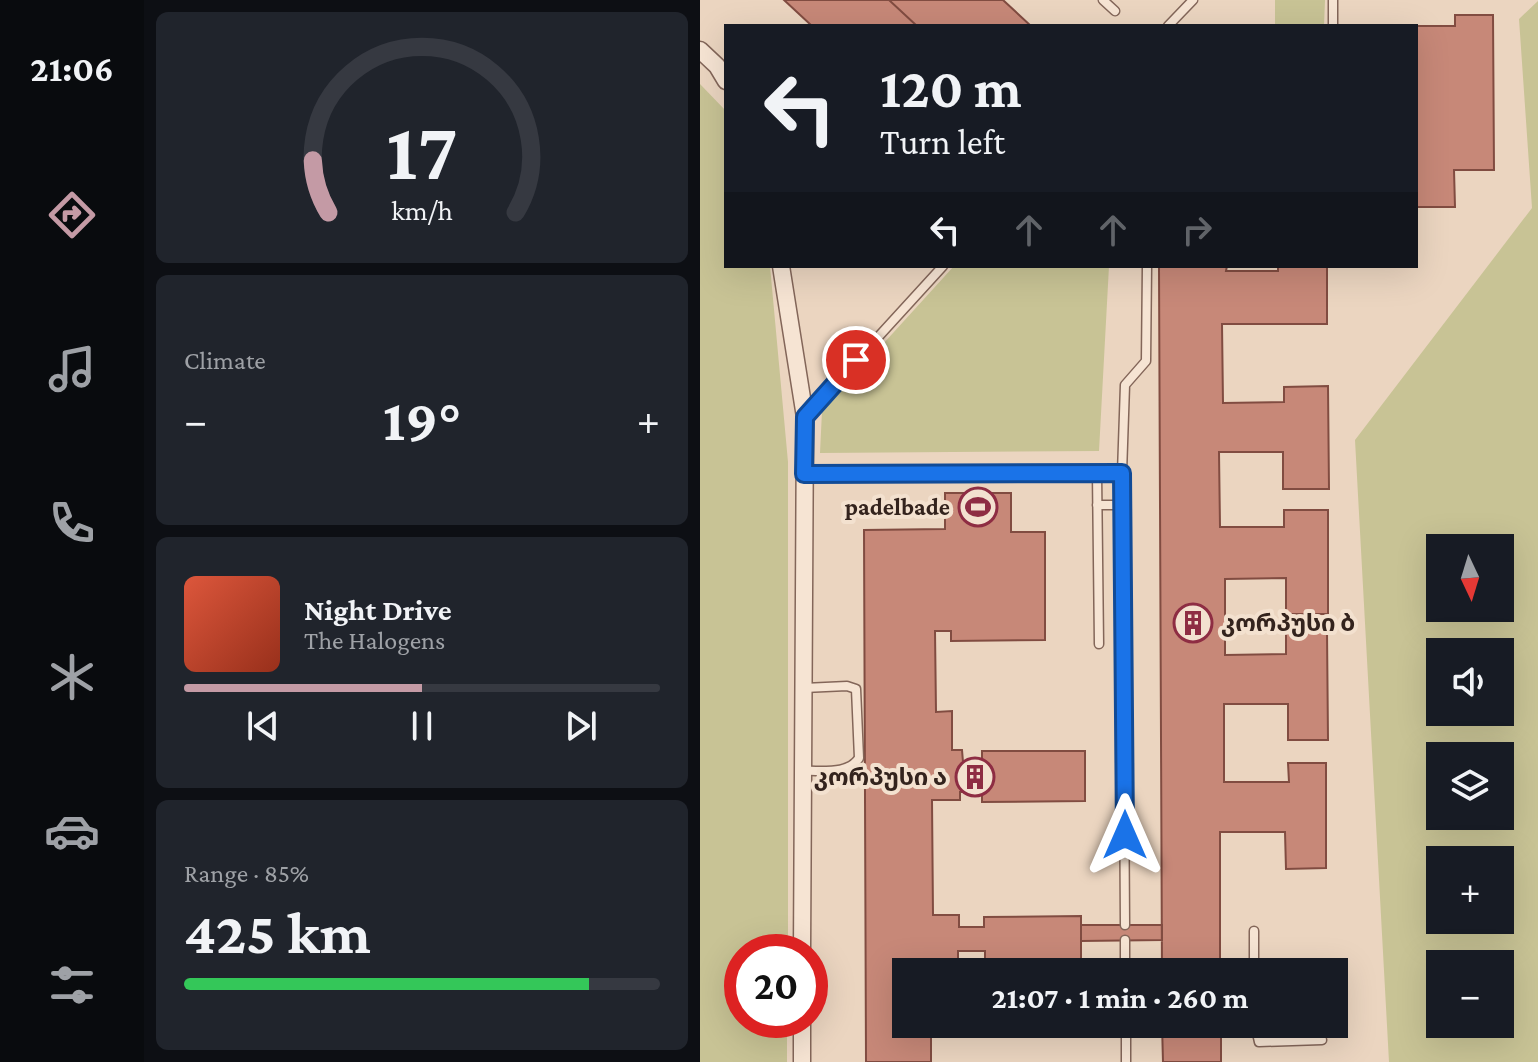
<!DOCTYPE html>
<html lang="en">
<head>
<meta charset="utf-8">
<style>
	body { margin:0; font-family:"Crimson Pro","Noto Sans Georgian",serif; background:#20242c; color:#f1f3f6; height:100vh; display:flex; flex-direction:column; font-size:30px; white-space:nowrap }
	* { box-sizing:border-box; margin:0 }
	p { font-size:26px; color:#9ea1a6 }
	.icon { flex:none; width:44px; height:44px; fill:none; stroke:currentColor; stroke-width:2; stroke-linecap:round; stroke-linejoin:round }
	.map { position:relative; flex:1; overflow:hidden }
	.sheet { display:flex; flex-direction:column; gap:12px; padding:12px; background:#0d0f14; width:556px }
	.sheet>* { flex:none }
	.banner { position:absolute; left:24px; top:24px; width:694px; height:244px; border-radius:0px; box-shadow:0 8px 32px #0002; background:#171b24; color:#f1f3f6; overflow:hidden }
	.needle { width:52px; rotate:176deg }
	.fabs { position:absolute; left:726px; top:534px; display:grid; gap:16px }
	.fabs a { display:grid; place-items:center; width:88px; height:88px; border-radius:0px; background:#171b24; box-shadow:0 8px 32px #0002; font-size:40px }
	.speed { position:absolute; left:24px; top:934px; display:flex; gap:16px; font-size:40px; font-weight:700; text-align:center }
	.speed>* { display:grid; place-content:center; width:104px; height:104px; border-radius:50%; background:#171b24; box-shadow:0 8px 32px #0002; line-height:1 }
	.speed .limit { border:12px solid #d22; background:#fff; color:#111 }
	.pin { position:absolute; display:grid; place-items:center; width:68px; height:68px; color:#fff; margin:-34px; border:4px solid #fff; border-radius:50%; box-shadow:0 2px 8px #0007 }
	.me { position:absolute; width:88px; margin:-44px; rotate:0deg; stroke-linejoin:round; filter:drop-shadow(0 0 6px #0008) }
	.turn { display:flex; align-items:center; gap:28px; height:168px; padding:0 24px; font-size:36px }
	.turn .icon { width:104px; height:104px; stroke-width:2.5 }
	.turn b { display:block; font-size:56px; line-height:68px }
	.lanes { display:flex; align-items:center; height:76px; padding:0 24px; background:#0003; justify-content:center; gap:40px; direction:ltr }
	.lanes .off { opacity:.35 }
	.big { font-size:60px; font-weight:700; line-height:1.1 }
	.sheet .card { flex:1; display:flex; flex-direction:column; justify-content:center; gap:12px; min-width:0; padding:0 28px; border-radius:12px; background:#20242c }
	.sheet .dial { align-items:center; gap:0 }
	.dial svg { height:208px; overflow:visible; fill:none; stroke:#363941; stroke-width:7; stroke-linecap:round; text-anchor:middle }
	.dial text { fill:#f1f3f6; stroke:none }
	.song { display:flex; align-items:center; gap:24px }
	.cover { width:96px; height:96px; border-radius:12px; background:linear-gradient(135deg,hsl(10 70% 55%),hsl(10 70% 35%)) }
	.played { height:8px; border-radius:4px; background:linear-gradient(90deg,#c49aa5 50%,#363941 50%) }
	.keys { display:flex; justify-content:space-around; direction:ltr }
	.heat { display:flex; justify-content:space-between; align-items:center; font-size:44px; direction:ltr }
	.charge { height:12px; border-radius:6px; background:linear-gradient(90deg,#34c759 85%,#363941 0) }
	.trip { position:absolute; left:192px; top:958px; width:456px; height:80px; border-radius:0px; background:#171b24; box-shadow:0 8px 32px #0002; font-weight:700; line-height:80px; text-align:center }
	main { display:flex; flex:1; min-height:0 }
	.dock { display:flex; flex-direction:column; width:144px; justify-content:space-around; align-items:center; background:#090b0e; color:#9ea1a6 }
	.dock .icon { width:56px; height:56px }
	.dock .active { color:#c49aa5 }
	.dock b { font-size:36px; color:#f1f3f6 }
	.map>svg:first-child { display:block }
	.green { fill:#c8c395; fill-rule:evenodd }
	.building { fill:#c78878; stroke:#814c41; stroke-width:2 }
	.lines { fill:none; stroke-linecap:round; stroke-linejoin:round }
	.lane-casing { stroke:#836659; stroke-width:11 }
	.street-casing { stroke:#836659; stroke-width:19 }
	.lane { stroke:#f6e4d3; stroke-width:8 }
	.street { stroke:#f6e4d3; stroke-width:16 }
	.route-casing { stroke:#114b97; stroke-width:20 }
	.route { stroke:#1a73e8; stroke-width:14 }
	.labels { text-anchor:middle; stroke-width:8; stroke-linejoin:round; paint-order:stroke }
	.poi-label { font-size:24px; font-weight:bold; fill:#33231d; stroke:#f3e1cf; text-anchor:end }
</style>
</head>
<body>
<main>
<nav class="dock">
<b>21:06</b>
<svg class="icon active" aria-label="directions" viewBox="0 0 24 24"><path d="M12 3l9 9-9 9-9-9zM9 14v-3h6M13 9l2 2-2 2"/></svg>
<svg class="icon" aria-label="music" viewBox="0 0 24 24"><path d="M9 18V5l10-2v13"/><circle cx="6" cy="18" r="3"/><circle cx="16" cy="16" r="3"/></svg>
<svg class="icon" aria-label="phone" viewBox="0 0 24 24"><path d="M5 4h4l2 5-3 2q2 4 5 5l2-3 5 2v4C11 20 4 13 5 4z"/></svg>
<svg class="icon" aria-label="climate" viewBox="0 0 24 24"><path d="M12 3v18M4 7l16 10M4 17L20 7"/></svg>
<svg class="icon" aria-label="car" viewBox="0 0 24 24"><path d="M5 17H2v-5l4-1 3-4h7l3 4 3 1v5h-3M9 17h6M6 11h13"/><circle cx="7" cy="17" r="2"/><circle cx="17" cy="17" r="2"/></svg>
<svg class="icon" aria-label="filters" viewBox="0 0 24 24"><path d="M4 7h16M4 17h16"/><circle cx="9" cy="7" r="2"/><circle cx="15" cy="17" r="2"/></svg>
</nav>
<section class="sheet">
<div class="card dial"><svg viewBox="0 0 100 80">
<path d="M14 69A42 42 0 1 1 86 69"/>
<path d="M14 69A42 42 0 0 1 8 49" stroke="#c49aa5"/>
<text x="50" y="56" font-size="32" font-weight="700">17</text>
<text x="50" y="72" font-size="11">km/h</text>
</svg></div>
<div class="card"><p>Climate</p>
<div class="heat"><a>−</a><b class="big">19°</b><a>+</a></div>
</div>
<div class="card">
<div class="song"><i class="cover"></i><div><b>Night Drive</b><p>The Halogens</p></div></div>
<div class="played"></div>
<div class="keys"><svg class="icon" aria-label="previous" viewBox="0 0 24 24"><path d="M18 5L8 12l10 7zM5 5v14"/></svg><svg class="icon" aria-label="pause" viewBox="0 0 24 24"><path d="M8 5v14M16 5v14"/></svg><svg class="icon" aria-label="next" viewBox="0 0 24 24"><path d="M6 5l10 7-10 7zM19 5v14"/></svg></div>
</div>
<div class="card"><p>Range · 85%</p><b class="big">425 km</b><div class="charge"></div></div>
</section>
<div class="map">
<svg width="838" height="1062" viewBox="0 0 838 1062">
	<rect width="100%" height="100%" fill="#ebd5c0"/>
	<path class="green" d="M575,0h50l-1,26h-49z
		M838,1v1061h-149l-34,-622 177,-232 -13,-189zM740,548h60v60h-60zM740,652h60v60h-60zM740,756h60v60h-60zM740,860h60v60h-60zM740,964h60v60h-60z
		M0,84l26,27v155h44l18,196v490h-46v68h45v42h-87z
		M254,266h155l-10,185 -279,2 2,-42z"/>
	<path class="building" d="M84,0h105l28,26h-105z
		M189,0h114l28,26h-114z
		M755,15h38l1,155h-40l1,37h-39v-181h-13h52z
		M459,266h68l-1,5h52v-5h49v58h-105l1,79 61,-1v-15l44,-1 1,103h-46v-37h-64l1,75h64v-17h44v104h-42v-36l-61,1v76l61,-1v-23h41l1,109h-40v-36h-64v78h65l-1,-19h38v105l-40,1 -1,-37h-65v140h-58z
		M245,493h66v39h34v108l-94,1v-10h-16l1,81 16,-1v39h10l1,12h19v-11h103v50l-103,1v-10h-22v8h-28l1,115h26v12h25v-10l97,-1v47h-96v-12h-27v11h-27v10h-25v52h25v38h-65l-2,-532 81,-1z
		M381,925h81v15l-81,1z
		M462,1024h59v38h-58z"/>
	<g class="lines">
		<g class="lane-casing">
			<path id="lane" d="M403,0l12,11
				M633,0v26
				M468,26l25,-26
				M105,417l138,-151
				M397,473l2,171
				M422,473l3,-88 21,-24 1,-95
				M105,474l317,-1 3,452
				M397,505h26
				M103,771c19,-1 45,4 56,-13l-3,-69 -9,-3 -43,2
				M554,931v41
				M425,940v32
				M426,1024v38
				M555,1024l4,18 63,-2"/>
		</g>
		<g class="street-casing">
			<path id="street" d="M0,50l17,16 9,15
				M81,266l24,151 -3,535
				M102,1062v-42"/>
		</g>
		<use href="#lane" class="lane"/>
		<use href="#street" class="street"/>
	</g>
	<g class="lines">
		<g class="route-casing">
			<path id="route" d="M156,360l-51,57 -1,57 318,-1 3,362"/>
		</g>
		<use href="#route" class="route"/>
	</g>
	<defs>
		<g id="stadium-ring" transform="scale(2)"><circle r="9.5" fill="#f3e1cf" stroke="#8e2d43" stroke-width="1.5"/><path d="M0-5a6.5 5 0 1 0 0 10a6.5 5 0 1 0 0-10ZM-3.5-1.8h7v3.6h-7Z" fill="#8e2d43"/></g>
		<g id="building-ring" transform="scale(2)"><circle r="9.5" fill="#f3e1cf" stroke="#8e2d43" stroke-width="1.5"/><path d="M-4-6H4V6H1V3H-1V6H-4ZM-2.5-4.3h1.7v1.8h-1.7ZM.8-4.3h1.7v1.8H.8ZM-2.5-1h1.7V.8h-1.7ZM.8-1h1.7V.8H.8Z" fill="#8e2d43"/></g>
	</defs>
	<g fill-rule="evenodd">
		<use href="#stadium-ring" x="278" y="507"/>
		<use href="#building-ring" x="493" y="623"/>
		<use href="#building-ring" x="275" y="777"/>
	</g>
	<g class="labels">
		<g class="poi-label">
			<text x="250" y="515">padelbade</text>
			<text x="521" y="631" text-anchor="start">კორპუსი ბ</text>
			<text x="247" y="785">კორპუსი ა</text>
		</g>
	</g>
</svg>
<div class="fabs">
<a><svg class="needle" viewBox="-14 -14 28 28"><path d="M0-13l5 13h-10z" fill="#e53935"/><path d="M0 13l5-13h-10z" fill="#9ea1a6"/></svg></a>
<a><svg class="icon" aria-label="sound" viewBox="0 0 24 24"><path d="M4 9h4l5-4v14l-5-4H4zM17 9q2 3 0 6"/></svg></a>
<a><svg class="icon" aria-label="layers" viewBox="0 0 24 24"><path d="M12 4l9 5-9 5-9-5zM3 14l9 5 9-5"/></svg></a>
<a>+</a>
<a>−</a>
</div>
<div class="speed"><div class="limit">20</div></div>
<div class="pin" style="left:156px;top:360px;background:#d93025"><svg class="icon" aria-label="arrive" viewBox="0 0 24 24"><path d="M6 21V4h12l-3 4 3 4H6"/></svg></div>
<svg class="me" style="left:425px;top:835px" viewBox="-20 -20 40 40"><path d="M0-17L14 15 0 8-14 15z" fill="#1a73e8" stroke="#fff" stroke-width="4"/></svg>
<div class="trip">21:07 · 1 min · 260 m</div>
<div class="banner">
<div class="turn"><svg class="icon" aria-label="left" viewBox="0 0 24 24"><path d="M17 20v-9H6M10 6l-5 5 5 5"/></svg><div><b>120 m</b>Turn left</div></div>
<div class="lanes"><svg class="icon" aria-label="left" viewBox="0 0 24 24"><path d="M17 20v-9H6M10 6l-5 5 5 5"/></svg><svg class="icon off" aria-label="ahead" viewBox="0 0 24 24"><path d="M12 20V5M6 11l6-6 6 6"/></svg><svg class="icon off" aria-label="ahead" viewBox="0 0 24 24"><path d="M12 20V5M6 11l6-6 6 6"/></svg><svg class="icon off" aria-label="right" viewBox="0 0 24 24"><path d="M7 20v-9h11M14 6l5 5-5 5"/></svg></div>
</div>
</div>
</main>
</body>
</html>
